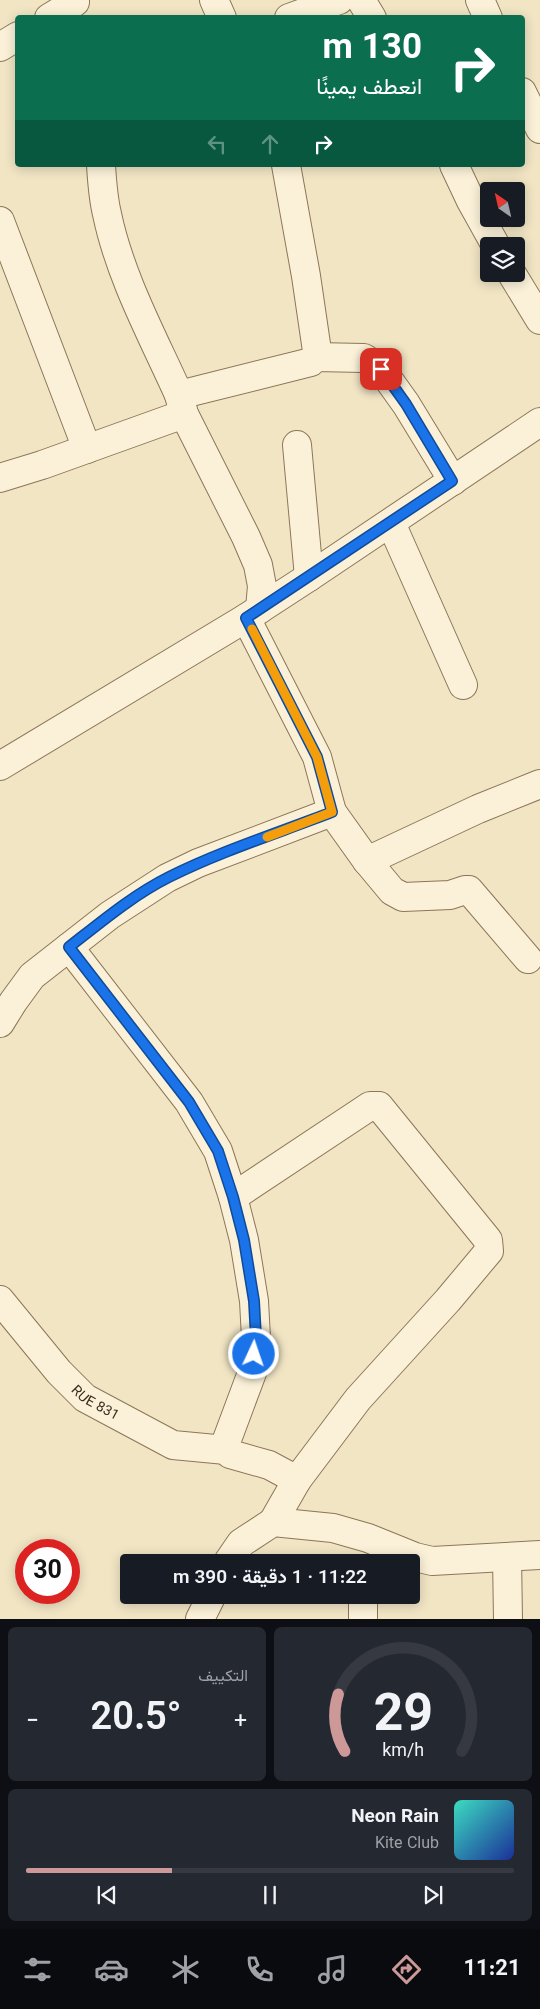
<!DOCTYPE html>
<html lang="ar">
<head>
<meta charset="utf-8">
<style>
	body { margin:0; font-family:Georgia,Vazirmatn,serif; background:#242831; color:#f1f3f6; direction:rtl; height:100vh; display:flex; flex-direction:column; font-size:19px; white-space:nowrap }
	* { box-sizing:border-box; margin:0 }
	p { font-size:16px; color:#9ea1a6 }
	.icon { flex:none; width:28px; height:28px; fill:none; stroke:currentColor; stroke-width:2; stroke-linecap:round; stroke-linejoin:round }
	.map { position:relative; height:1619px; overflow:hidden; direction:ltr }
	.side { display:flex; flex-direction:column; gap:8px; padding:8px; background:#0d0f14; flex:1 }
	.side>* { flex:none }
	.hud { position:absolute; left:15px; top:15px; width:510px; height:152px; border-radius:5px; box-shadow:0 2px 12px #0003; direction:rtl; background:#0b6e4f; color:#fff; overflow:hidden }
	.needle { width:32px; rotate:326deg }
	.controls { position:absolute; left:480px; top:182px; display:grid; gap:10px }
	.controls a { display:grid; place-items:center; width:45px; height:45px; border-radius:5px; background:#171b24; box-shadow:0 2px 12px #0003; font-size:25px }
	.speed { position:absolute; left:15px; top:1539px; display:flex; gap:10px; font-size:25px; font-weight:700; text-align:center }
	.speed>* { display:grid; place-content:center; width:65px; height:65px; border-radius:50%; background:#171b24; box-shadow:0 2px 12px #0003; line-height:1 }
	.speed .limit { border:8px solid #d22; background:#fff; color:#111 }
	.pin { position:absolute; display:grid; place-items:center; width:42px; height:42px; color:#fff; margin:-21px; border-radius:10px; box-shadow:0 2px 8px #0006 }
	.me { position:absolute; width:55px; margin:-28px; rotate:3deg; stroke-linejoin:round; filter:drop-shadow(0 0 4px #0008) }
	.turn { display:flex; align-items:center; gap:18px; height:105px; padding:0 20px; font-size:22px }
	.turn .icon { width:65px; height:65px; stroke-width:2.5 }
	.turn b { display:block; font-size:35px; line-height:42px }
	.lanes { display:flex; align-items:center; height:48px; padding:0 20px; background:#0003; justify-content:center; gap:25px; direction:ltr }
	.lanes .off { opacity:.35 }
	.big { font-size:38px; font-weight:600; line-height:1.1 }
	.side .widget { flex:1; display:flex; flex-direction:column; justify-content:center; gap:8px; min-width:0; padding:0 18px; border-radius:8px; background:#242831 }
	.side .dial { align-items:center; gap:0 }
	.dial svg { height:130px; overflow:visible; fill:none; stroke:#363941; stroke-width:7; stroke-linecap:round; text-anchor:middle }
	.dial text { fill:#f1f3f6; stroke:none }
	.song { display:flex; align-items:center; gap:15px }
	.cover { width:60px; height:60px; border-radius:8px; background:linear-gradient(135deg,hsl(170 70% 55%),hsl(230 70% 35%)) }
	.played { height:5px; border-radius:2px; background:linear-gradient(90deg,#cc9898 30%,#363941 30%) }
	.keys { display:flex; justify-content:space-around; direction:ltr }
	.heat { display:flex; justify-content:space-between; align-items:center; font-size:28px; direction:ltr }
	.side .tiles { flex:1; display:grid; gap:8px; grid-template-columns:1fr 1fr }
	.widget:last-child { grid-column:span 2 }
	.trip { position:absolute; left:120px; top:1554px; width:300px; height:50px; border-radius:5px; background:#171b24; box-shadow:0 2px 12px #0003; font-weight:600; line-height:50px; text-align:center; direction:rtl }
	.tab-bar { display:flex; height:80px; justify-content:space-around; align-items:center; background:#090b0e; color:#9ea1a6 }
	.tab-bar .icon { width:35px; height:35px }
	.tab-bar .on { color:#cc9898 }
	.tab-bar b { font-size:22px; color:#f1f3f6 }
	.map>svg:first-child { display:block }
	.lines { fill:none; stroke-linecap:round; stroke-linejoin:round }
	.minor-casing { stroke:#8c7659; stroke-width:30 }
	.minor { stroke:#fbf1d8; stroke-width:28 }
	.route-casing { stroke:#114b97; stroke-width:12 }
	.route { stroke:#1a73e8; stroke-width:9 }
	.slow { stroke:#f59e0b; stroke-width:9 }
	.labels { text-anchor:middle; stroke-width:5; stroke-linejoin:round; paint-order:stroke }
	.street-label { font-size:14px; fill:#3b2d1e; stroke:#f7eed4 }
</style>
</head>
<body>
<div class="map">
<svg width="540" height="1619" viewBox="0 0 540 1619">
	<rect width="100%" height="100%" fill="#f1e5c4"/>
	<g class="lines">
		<g class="minor-casing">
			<g id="minor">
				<path d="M214,0l8,18"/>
				<path d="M361,0l11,18"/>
				<path d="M480,0l8,18"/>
				<path d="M49,18l26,-16"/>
				<path d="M289,18l50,-18"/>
				<path d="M0,47l18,-11"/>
				<path d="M522,92l18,37"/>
				<path d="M101,165c1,16 2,33 6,49 13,63 46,123 72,181l5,19 62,123 12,28 4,21 -2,23"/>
				<path d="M454,165l17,36 25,45"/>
				<path d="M0,221l87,228"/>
				<path d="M512,274l28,46"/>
				<path d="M315,357l49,1 17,11 25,35 47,77"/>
				<path d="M179,395l132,-33 4,-5 2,-6 -11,-75 -20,-111"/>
				<path d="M297,445l12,132"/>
				<path d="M0,478l42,-13 142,-51"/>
				<path d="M391,523l72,162"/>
				<path d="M0,766l246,-148 63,-41 231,-155"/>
				<path d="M332,812l35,49 111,-52 62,-25"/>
				<path d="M367,861l25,30 11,6 47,-2 15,-5h4l59,69"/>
				<path d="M69,947l120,155 29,49 15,46 11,43 10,61 2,37 -3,32 -28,75 5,9 39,11 28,15 -24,42"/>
				<path d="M0,1023l13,-21 19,-26 78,-61 57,-37 31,-15 134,-51 -15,-55 -71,-139"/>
				<path d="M233,1197l137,-91h9l109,134 1,11 -41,49 -90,99 -61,81"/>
				<path id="s1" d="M0,1300l59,72 26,26 88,47 53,5"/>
				<path d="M507,1557l1,62"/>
				<path d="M228,1562l13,-19 32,-21 60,6 35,10 47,19 17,4 108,-6"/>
				<path d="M200,1619l12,-24"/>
				<path d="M363,1619v-24"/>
			</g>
		</g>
		<use href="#minor" class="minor"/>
	</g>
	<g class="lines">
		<g class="route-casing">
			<path id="route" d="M254,1354l2,-16 -2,-37 -10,-61 -11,-43 -15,-46 -29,-49 -120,-155c32,-25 64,-52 100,-70 52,-26 109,-44 163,-65l-15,-55 -71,-139 206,-137 -46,-77 -25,-35"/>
		</g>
		<use href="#route" class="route"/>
		<path class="slow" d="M252,629l65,128 15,55 -65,25"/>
	</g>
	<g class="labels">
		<g class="street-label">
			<text dy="5" stroke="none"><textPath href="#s1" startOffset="141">RUE 831</textPath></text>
		</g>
	</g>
</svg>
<div class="controls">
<a><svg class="needle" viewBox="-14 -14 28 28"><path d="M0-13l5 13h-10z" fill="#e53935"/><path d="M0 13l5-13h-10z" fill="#9ea1a6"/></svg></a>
<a><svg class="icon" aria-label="layers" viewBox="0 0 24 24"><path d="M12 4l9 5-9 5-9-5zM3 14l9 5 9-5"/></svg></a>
</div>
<div class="speed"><div class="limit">30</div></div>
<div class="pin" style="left:381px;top:369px;background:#d93025"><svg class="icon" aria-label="arrive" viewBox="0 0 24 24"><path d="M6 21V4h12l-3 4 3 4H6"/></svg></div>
<svg class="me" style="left:254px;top:1354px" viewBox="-20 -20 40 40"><circle r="17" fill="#1a73e8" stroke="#fff" stroke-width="3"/><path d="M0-11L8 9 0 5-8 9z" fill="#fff"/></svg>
<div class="trip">11:22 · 1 دقيقة · 390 m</div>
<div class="hud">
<div class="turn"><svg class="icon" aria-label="right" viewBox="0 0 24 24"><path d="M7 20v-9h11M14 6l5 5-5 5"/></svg><div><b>130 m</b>انعطف يمينًا</div></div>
<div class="lanes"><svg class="icon off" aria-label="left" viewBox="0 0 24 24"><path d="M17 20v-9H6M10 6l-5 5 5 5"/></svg><svg class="icon off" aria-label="ahead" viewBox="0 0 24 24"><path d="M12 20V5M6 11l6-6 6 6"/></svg><svg class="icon" aria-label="right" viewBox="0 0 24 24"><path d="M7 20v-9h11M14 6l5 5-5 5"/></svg></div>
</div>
</div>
<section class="side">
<div class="tiles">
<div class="widget dial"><svg viewBox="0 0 100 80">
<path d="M14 69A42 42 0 1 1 86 69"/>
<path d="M14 69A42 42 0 0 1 10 34" stroke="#cc9898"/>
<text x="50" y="56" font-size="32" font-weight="700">29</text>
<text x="50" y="72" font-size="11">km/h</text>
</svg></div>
<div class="widget"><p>التكييف</p>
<div class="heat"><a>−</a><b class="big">20.5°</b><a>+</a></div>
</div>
<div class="widget">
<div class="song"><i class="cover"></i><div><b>Neon Rain</b><p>Kite Club</p></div></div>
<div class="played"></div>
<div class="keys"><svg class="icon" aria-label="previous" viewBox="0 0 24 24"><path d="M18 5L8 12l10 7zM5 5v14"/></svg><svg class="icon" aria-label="pause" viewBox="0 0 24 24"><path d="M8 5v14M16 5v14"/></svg><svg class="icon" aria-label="next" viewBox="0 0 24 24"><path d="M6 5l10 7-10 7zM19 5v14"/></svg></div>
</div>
</div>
</section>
<nav class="tab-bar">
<b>11:21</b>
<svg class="icon on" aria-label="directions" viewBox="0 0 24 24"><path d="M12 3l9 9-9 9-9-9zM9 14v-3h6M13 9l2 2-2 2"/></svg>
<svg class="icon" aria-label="music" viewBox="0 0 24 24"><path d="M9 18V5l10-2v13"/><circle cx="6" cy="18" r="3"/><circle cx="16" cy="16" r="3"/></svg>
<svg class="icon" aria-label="phone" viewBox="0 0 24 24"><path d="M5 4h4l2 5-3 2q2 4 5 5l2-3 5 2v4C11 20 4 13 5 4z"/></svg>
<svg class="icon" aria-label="climate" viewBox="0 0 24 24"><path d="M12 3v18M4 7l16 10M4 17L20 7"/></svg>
<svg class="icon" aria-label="car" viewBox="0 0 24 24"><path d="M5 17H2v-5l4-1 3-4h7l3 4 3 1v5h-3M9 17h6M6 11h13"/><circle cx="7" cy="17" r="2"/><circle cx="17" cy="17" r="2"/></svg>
<svg class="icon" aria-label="filters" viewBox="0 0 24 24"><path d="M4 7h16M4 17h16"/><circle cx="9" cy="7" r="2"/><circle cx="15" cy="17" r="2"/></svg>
</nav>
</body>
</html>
